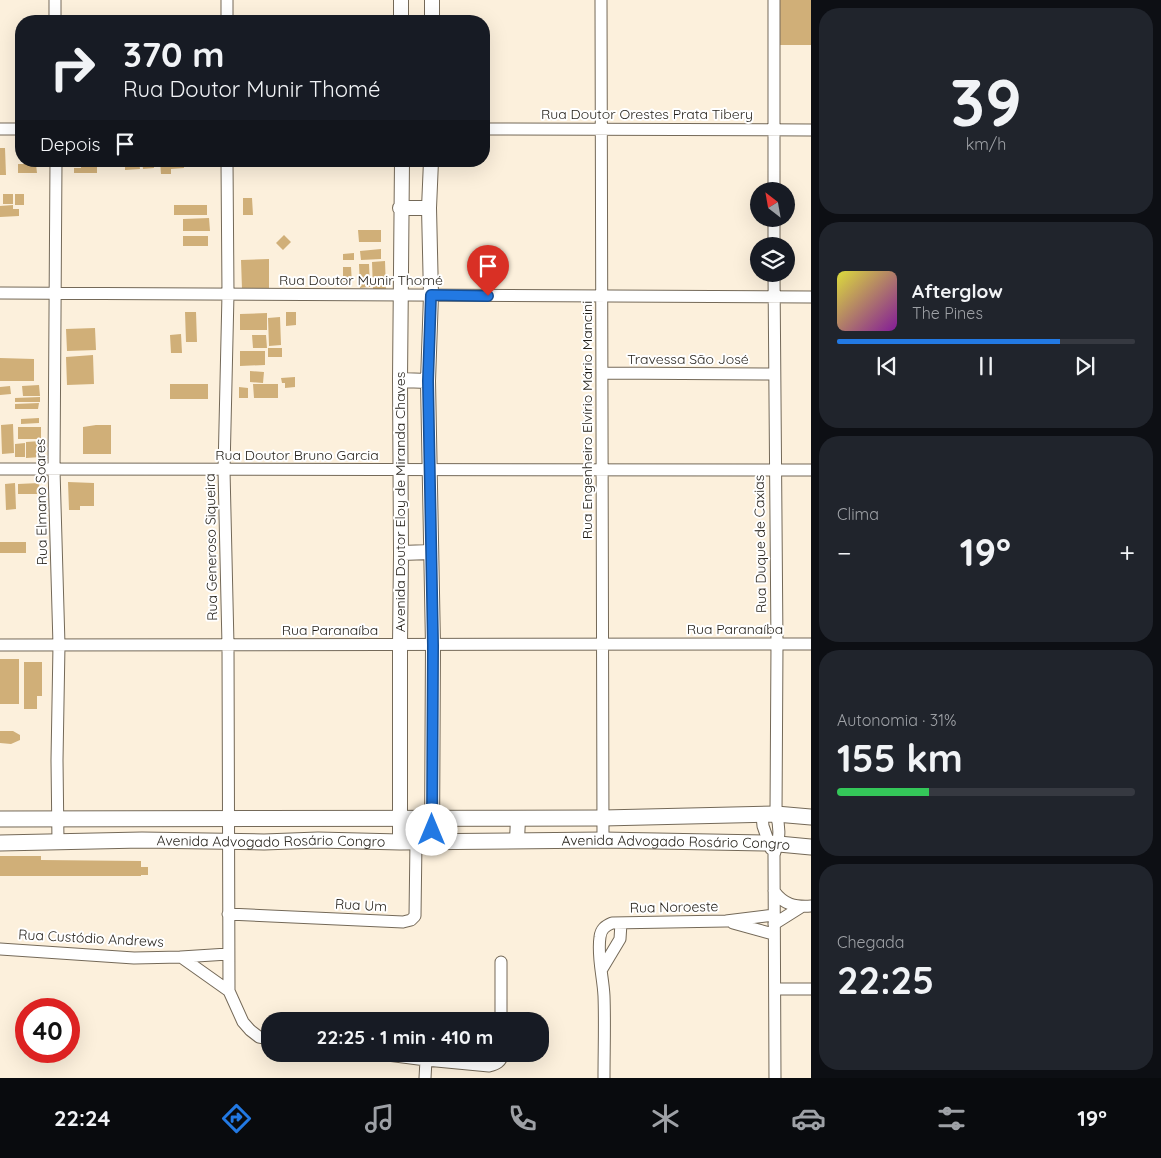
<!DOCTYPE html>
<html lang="pt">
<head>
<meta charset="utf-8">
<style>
	body { margin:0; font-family:Quicksand,sans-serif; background:#20242c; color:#f1f3f6; height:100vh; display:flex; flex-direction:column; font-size:19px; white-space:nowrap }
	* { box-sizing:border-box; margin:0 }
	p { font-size:16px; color:#9ea1a6 }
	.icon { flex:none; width:28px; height:28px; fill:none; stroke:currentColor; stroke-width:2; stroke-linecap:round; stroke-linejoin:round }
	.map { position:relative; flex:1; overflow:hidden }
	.sheet { display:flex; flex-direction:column; gap:8px; padding:8px; background:#0d0f14; width:350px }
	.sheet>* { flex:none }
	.top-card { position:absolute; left:15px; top:15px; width:475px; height:152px; border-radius:20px; box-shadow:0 5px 20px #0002; background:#171b24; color:#f1f3f6; overflow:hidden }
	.needle { width:32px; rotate:329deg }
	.controls { position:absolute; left:750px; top:182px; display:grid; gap:10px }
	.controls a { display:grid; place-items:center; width:45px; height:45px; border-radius:50%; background:#171b24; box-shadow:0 5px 20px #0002; font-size:25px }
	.speed { position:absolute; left:15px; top:998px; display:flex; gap:10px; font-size:25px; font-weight:700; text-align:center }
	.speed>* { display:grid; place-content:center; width:65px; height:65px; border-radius:50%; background:#171b24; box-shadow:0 5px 20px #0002; line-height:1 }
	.speed .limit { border:8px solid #d22; background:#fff; color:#111 }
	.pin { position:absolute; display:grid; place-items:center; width:42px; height:42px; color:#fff; margin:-51px -21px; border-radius:50% 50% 50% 0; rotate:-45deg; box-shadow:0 0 5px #0007 }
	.pin .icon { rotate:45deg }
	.me { position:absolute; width:55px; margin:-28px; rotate:0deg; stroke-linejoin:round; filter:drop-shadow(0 0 4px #0008) }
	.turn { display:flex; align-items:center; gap:18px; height:105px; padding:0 25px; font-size:22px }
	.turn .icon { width:65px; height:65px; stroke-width:2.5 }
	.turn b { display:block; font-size:35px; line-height:42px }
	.then { display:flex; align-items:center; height:48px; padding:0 25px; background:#0003; gap:10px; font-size:19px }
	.big { font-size:38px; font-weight:800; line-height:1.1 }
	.sheet .widget { flex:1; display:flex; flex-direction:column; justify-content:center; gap:8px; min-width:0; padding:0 18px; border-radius:20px; background:#20242c }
	.sheet .dial { align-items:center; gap:0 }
	.dial b { font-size:65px; line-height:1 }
	.song { display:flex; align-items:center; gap:15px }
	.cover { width:60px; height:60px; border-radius:8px; background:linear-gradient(135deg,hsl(60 70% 55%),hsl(290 70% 35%)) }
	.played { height:5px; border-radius:2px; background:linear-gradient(90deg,#2279e3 75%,#363941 75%) }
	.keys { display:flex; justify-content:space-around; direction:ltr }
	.heat { display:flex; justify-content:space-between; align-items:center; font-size:28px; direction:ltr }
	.charge { height:8px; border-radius:4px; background:linear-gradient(90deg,#34c759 31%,#363941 0) }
	.trip { position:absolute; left:261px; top:1012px; width:288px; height:50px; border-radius:20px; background:#171b24; box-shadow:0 5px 20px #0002; font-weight:800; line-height:50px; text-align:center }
	.menu { display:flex; height:80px; justify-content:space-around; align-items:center; background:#090b0e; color:#9ea1a6 }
	.menu .icon { width:35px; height:35px }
	.menu .on { color:#2279e3 }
	.menu b { font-size:22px; color:#f1f3f6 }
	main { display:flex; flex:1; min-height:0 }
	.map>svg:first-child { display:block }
	.building { fill:#d0af78 }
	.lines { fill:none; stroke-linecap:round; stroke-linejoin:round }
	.minor-casing { stroke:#746958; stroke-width:13 }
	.tertiary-casing { stroke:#746958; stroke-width:16 }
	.secondary-casing { stroke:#746958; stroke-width:17 }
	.minor { stroke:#fff; stroke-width:11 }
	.tertiary { stroke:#fff; stroke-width:14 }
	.secondary { stroke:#fff; stroke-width:15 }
	.route-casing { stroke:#164f94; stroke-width:12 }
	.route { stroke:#2279e3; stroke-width:9 }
	.labels { text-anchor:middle; stroke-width:4; stroke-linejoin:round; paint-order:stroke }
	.street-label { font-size:14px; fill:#221e17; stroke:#fff }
</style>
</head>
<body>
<main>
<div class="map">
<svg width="811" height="1078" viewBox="0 0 811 1078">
	<rect width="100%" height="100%" fill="#fcf0dc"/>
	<path class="building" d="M779,0h32v45h-32z
		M0,148h5l1,27h-6z
		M81,161h16v12h-23v-5h7z
		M125,161h14l1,8 -15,1z
		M142,161h12v7l-11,1z
		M160,161h24v7l-13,1v5h-10z
		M18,164h18l1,9h-19z
		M3,194h10v10h-10z
		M15,194h9v11h-9z
		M243,198h9l1,17h-10z
		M13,205v4h6v7l-19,1v-11z
		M174,205h33v10h-33z
		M209,218l1,13h-27v-12z
		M358,230h23v12h-22z
		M284,235l7,7 -8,8 -7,-7z
		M183,236h25v10h-25z
		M381,249v10l-20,1 -1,-9z
		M354,253v7h-11v-6z
		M269,259v29l-27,1 -1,-29z
		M385,261l1,28 -13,1 -1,-28z
		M359,264h10l1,23 -10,1z
		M343,267h8l1,17 -9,1z
		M185,312h11l1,30h-11z
		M286,312h10v13l-10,1z
		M267,313v17h-27v-16z
		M280,317l1,28 -12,1 -1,-28z
		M95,328l1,22 -29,1 -1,-22z
		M181,334l1,19h-11l-1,-18z
		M252,335h14l1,13h-14z
		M268,348h14v9h-14z
		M240,351h25v14l-25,1z
		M93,355l1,29 -27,1 -1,-28z
		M0,358l34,1v22h-34z
		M250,371l14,1 -1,11 -13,-1z
		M295,377v10l-10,1v-5h-3l-1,-5z
		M170,384h38v15h-38z
		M253,384h25v14h-24z
		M39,385l1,11h-17l-1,-10z
		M10,386l1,8 -11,1v-8z
		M239,387l9,1v10h-9z
		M40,397v5h-25v-4z
		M39,403l-1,6h-23v-5z
		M39,418v5l-18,1v-5z
		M13,424l1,29 -12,1 -1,-29z
		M96,425h15v29h-28v-27z
		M18,427h23v12h-23z
		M41,441v16l-15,1v-16z
		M25,443v14h-10v-13z
		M68,482l26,1v23h-14v4h-11z
		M15,483l1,26 -10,1 -1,-26z
		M39,483l1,11h-22v-10z
		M0,542h26v11h-26z
		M0,659h19v45h-19z
		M24,662h18v34h-5v13h-13z
		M0,731h13l7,4v5l-9,4 -11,-1z
		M0,856h41v4l100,1v6h7v8h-7v1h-141z"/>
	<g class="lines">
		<g class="minor-casing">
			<path id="minor" d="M55,0v21
				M601,0l2,840
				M774,0v191
				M227,21v-21
				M0,129h21
				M484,129l327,1
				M56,161l-2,309 5,175 -2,115 1,82
				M227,161l1,133 -4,176 4,175 1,346
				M774,219v27
				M774,274l3,370 -1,170c5,16 3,26 -2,41l1,223
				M0,293l811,4
				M602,373l172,1
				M0,469l811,1
				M0,645l811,-1
				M762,815l1,11 8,23
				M774,891c10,14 21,16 37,15
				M228,914l175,8 8,-2 4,-4 1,-75
				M733,923l40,11
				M774,924l27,-17
				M0,949l134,9 47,-1 47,-3
				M181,957l48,34 14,31 7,8 9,7 11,2
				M501,962v59
				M602,969l18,-30 1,-16
				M775,989h36
				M380,1054l46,6 63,6c7,-2 13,-4 13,-12
				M425,1078l1,-18
				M604,1078c0,-27 1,-55 0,-82 -1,-20 -7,-40 -4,-59 1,-8 5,-11 12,-14l114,-2 48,-6"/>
		</g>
		<g class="tertiary-casing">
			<path id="tertiary" d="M401,0v21
				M432,0v21
				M431,161l-2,47 2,87 -3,86 5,264 -1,196
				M400,208h29
				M400,380l28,1
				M401,553l30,-1
				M517,840l1,-21
				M400,842v-197l1,-92 -1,-173 2,-219"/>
		</g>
		<g class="secondary-casing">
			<g id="secondary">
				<path d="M0,819l603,-1 173,-4 35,3"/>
				<path id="s1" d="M0,843l142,-3 122,2 54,-2 82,2 203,-2 165,3 43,4"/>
			</g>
		</g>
		<use href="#minor" class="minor"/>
		<use href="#tertiary" class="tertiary"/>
		<use href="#secondary" class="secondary"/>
	</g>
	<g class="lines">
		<g class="route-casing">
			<path id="route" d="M432,830l1,-185 -5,-264 3,-86 57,1"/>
		</g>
		<use href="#route" class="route"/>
	</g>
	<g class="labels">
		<g class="street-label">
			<text x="647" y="119">Rua Doutor Orestes Prata Tibery</text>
			<text x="361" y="285">Rua Doutor Munir Thomé</text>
			<text x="688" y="364">Travessa São José</text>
			<text transform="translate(587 420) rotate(-90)" y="5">Rua Engenheiro Elvírio Mário Mancini</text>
			<text x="297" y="460">Rua Doutor Bruno Garcia</text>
			<text transform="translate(41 502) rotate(-91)" y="5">Rua Elmano Soares</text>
			<text transform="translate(400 502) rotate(-90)" y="5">Avenida Doutor Eloy de Miranda Chaves</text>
			<text transform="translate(760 544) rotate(-91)" y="5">Rua Duque de Caxias</text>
			<text transform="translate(211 547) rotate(-91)" y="5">Rua Generoso Siqueira</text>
			<text x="735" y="634">Rua Paranaíba</text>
			<text x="330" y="635">Rua Paranaíba</text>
			<text dy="5" stroke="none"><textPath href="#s1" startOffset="271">Avenida Advogado Rosário Congro</textPath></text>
			<text dy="5" stroke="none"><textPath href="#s1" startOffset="676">Avenida Advogado Rosário Congro</textPath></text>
			<text transform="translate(361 905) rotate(3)" y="5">Rua Um</text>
			<text transform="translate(674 907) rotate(-1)" y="5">Rua Noroeste</text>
			<text transform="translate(91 938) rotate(3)" y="5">Rua Custódio Andrews</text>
		</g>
	</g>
</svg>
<div class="controls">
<a><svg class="needle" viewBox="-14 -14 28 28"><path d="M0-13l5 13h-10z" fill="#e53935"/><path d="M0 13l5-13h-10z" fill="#9ea1a6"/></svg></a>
<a><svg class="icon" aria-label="layers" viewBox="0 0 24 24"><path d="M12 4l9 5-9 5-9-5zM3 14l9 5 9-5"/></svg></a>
</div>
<div class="speed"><div class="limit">40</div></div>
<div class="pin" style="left:488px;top:296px;background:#d93025"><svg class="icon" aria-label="arrive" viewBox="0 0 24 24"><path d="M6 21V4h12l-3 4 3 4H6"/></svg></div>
<svg class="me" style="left:432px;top:830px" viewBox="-20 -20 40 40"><circle r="19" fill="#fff"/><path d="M0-13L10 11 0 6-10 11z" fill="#2279e3"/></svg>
<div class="trip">22:25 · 1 min · 410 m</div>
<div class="top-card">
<div class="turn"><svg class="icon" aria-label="right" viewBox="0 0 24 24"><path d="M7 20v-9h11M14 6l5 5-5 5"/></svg><div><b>370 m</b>Rua Doutor Munir Thomé</div></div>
<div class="then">Depois<svg class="icon" aria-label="arrive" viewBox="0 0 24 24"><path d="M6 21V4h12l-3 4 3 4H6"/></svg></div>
</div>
</div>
<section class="sheet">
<div class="widget dial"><b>39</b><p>km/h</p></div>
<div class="widget">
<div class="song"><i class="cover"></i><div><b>Afterglow</b><p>The Pines</p></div></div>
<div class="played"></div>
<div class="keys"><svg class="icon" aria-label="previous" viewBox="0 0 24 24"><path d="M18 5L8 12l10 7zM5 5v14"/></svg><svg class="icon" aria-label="pause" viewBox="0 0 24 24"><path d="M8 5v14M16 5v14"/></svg><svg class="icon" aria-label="next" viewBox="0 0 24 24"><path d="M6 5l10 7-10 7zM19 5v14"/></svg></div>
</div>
<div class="widget"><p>Clima</p>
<div class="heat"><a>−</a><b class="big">19°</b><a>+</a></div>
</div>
<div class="widget"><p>Autonomia · 31%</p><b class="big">155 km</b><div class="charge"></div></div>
<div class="widget"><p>Chegada</p><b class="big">22:25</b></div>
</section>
</main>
<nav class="menu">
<b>22:24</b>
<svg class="icon on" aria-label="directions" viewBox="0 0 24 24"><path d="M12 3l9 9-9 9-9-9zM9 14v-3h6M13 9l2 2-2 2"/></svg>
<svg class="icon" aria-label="music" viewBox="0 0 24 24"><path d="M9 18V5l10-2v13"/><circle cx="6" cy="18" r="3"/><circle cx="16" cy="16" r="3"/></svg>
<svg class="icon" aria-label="phone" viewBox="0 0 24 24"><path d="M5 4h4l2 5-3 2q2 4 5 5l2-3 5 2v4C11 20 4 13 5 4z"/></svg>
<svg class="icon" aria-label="climate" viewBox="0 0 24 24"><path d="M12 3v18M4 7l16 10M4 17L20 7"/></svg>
<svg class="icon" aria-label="car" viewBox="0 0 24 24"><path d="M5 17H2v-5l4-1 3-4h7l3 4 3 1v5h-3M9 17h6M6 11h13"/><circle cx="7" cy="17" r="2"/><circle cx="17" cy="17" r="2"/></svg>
<svg class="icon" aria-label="filters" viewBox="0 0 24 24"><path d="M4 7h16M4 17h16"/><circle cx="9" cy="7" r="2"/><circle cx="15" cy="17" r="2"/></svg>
<b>19°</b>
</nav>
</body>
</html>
